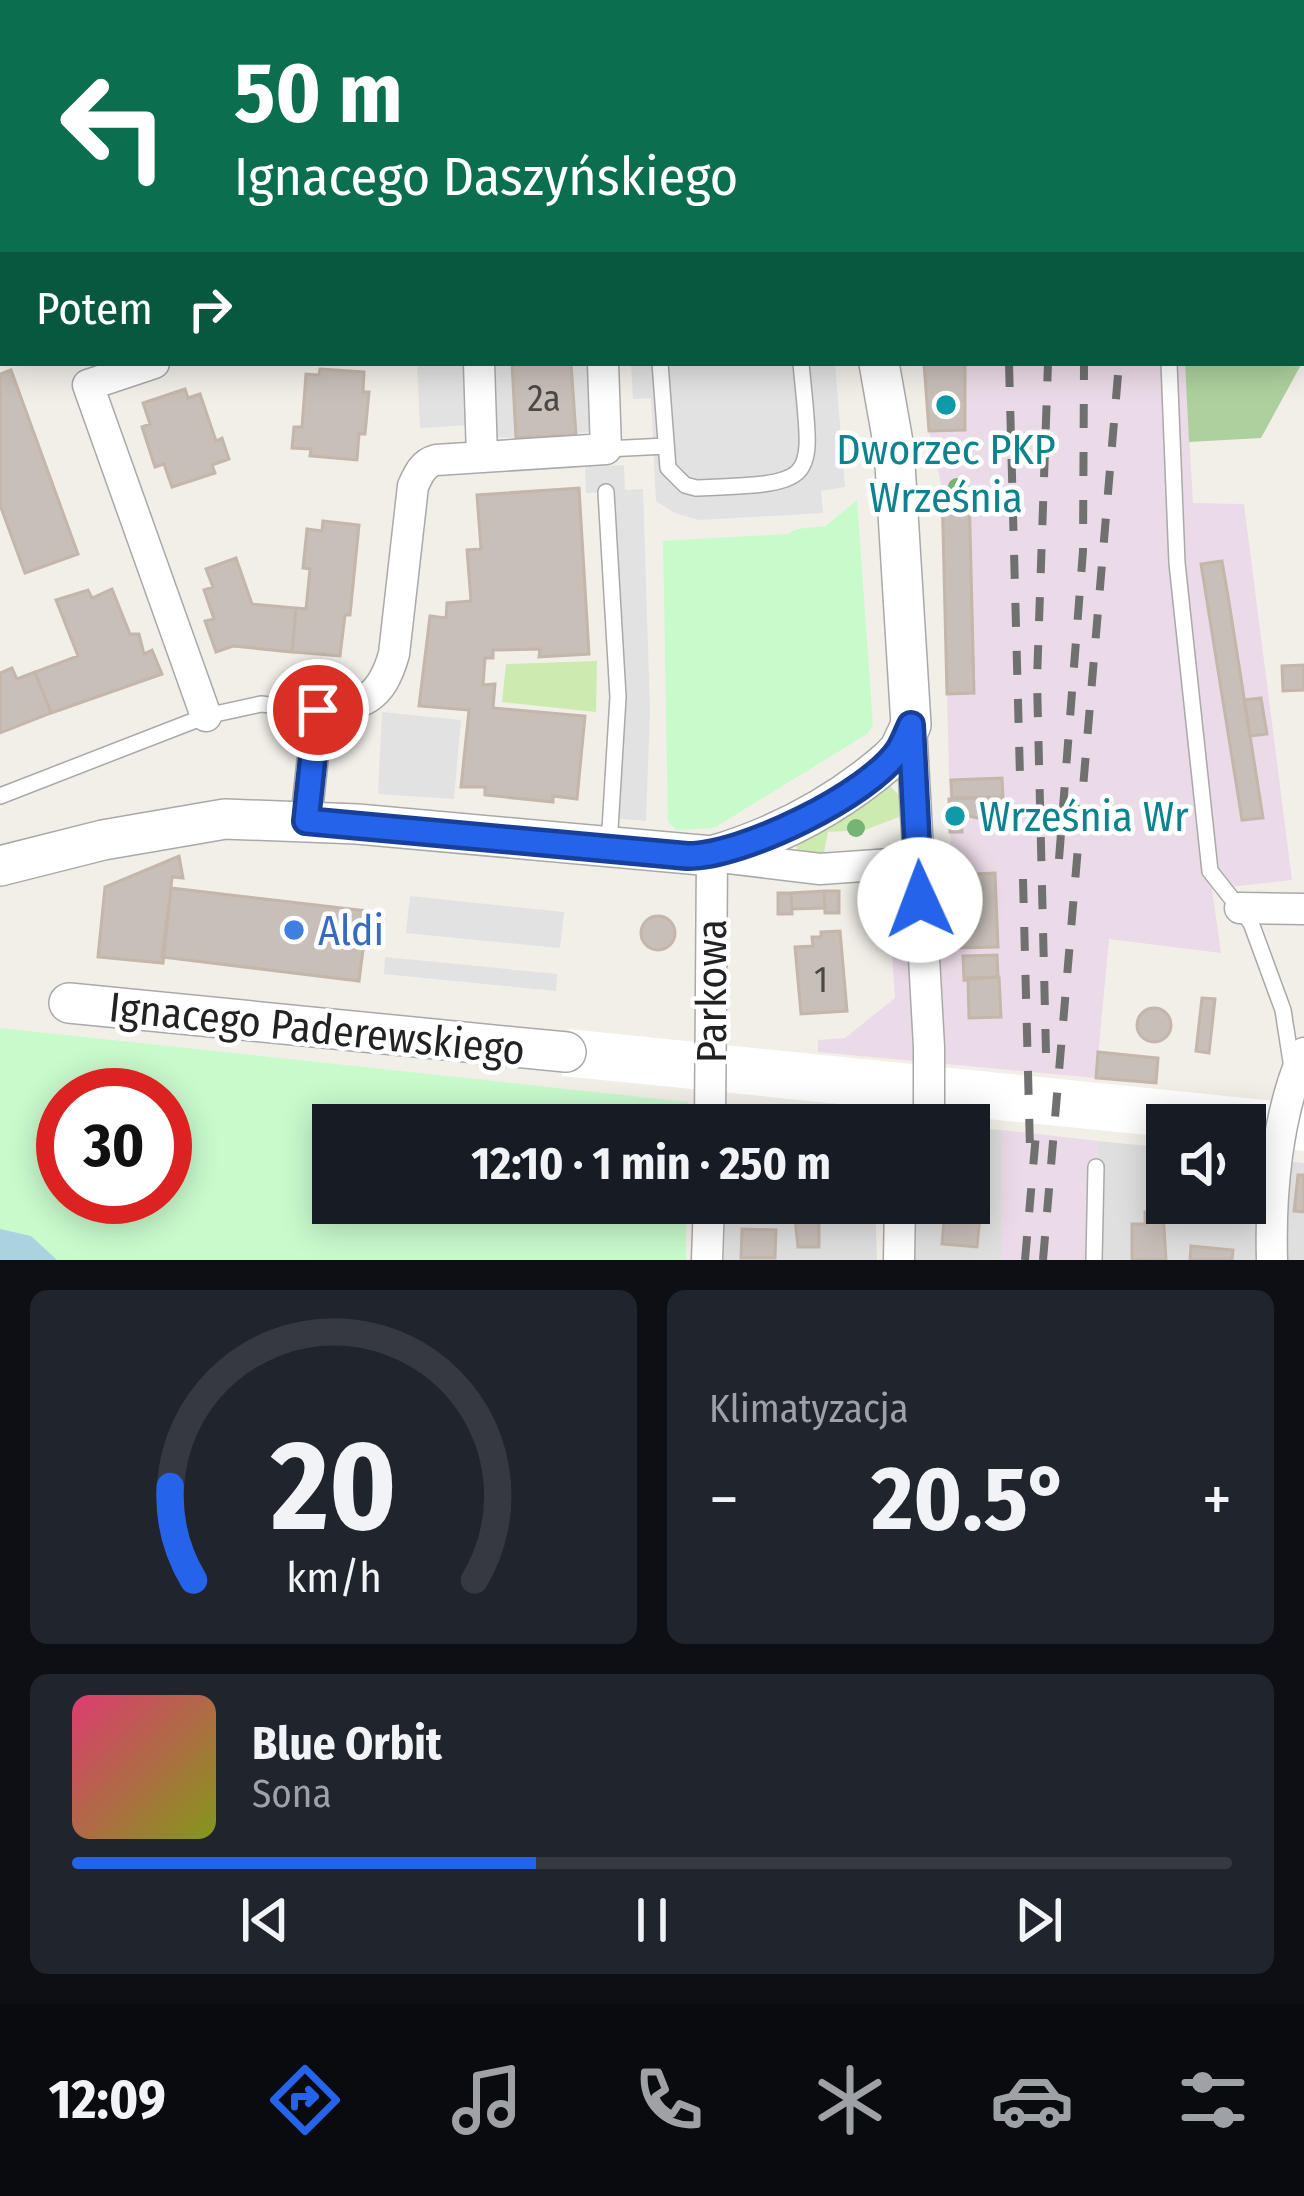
<!DOCTYPE html>
<html lang="pl">
<head>
<meta charset="utf-8">
<style>
	body { margin:0; font-family:"Fira Sans Condensed",sans-serif; background:#20242c; color:#f1f3f6; height:100vh; display:flex; flex-direction:column; font-size:45px; white-space:nowrap }
	* { box-sizing:border-box; margin:0 }
	p { font-size:39px; color:#9ea1a6 }
	.icon { flex:none; width:66px; height:66px; fill:none; stroke:currentColor; stroke-width:2; stroke-linecap:round; stroke-linejoin:round }
	.map { position:relative; height:1260px; overflow:hidden }
	.drawer { display:flex; flex-direction:column; gap:30px; padding:30px; background:#0d0f14; flex:1 }
	.drawer>* { flex:none }
	.banner { position:absolute; left:0px; top:0px; width:1305px; height:366px; box-shadow:0 6px 30px #0003; background:#0b6e4f; color:#fff; overflow:hidden }
	.buttons { position:absolute; left:1146px; top:1104px; display:grid; gap:24px }
	.buttons a { display:grid; place-items:center; width:120px; height:120px; border-radius:0px; background:#171b24; box-shadow:0 6px 30px #0003; font-size:60px }
	.speed { position:absolute; left:36px; top:1068px; display:flex; gap:24px; font-size:60px; font-weight:700; text-align:center }
	.speed>* { display:grid; place-content:center; width:156px; height:156px; border-radius:50%; background:#171b24; box-shadow:0 6px 30px #0003; line-height:1 }
	.speed .limit { border:18px solid #d22; background:#fff; color:#111 }
	.pin { position:absolute; display:grid; place-items:center; width:102px; height:102px; color:#fff; margin:-51px; border:6px solid #fff; border-radius:50%; box-shadow:0 3px 12px #0007 }
	.me { position:absolute; width:132px; margin:-66px; rotate:358deg; stroke-linejoin:round; filter:drop-shadow(0 0 9px #0008) }
	.turn { display:flex; align-items:center; gap:42px; height:252px; padding:0 36px; font-size:54px }
	.turn .icon { width:156px; height:156px; stroke-width:2.5 }
	.turn b { display:block; font-size:84px; line-height:102px }
	.then { display:flex; align-items:center; height:114px; padding:0 36px; background:#0003; gap:24px; font-size:45px }
	.big { font-size:90px; font-weight:700; line-height:1.1 }
	.drawer .widget { flex:1; display:flex; flex-direction:column; justify-content:center; gap:18px; min-width:0; padding:0 42px; border-radius:18px; background:#20242c }
	.drawer .dial { align-items:center; gap:0 }
	.dial svg { height:312px; overflow:visible; fill:none; stroke:#363941; stroke-width:7; stroke-linecap:round; text-anchor:middle }
	.dial text { fill:#f1f3f6; stroke:none }
	.song { display:flex; align-items:center; gap:36px }
	.cover { width:144px; height:144px; border-radius:18px; background:linear-gradient(135deg,hsl(340 70% 55%),hsl(70 70% 35%)) }
	.played { height:12px; border-radius:6px; background:linear-gradient(90deg,#2563eb 40%,#363941 40%) }
	.keys { display:flex; justify-content:space-around; direction:ltr }
	.heat { display:flex; justify-content:space-between; align-items:center; font-size:66px; direction:ltr }
	.drawer .tiles { flex:1; display:grid; gap:30px; grid-template-columns:1fr 1fr }
	.widget:last-child { grid-column:span 2 }
	.trip { position:absolute; left:312px; top:1104px; width:678px; height:120px; border-radius:0px; background:#171b24; box-shadow:0 6px 30px #0003; font-weight:700; line-height:120px; text-align:center }
	.dock { display:flex; height:192px; justify-content:space-around; align-items:center; background:#090b0e; color:#9ea1a6 }
	.dock .icon { width:84px; height:84px }
	.dock .selected { color:#2563eb }
	.dock b { font-size:54px; color:#f1f3f6 }
	.map>svg:first-child { display:block }
	.residential { fill:#e0dfdf }
	.industrial { fill:#ebdbe8 }
	.grass { fill:#cdebb0 }
	.forest { fill:#add19e }
	.park { fill:#c8facc; fill-rule:evenodd }
	.parking { fill:#e2e2e2 }
	.water { fill:#aad3df }
	.pier { fill:#fff }
	.building { fill:#c7bfb8; stroke:#c4b6ab; stroke-width:3 }
	.lines { fill:none; stroke-linecap:round; stroke-linejoin:round }
	.service-casing { stroke:#a9a9a9; stroke-width:18 }
	.minor-casing { stroke:#a9a9a9; stroke-width:33 }
	.tertiary-casing { stroke:#a9a9a9; stroke-width:42 }
	.service { stroke:#fff; stroke-width:15 }
	.minor { stroke:#fff; stroke-width:30 }
	.tertiary { stroke:#fff; stroke-width:39 }
	.rail { stroke:#707070; stroke-width:8; stroke-dasharray:24 24; stroke-linecap:butt }
	.tree { fill:#74b475 }
	.route-casing { stroke:#184099; stroke-width:30 }
	.route { stroke:#2563eb; stroke-width:21 }
	.culture-dot { fill:#0f9aa8; stroke:#fff; stroke-width:4.5 }
	.shop-dot { fill:#3f7fe0; stroke:#fff; stroke-width:4.5 }
	.labels { text-anchor:middle; stroke-width:9; stroke-linejoin:round; paint-order:stroke }
	.number-label { font-size:36px; fill:#4b4948 }
	.culture-label { font-size:42px; fill:#0d838f; stroke:#fff }
	.shop-label { font-size:42px; fill:#366cbe; stroke:#fff; text-anchor:start }
	.street-label { font-size:42px; fill:#222; stroke:#fff }
</style>
</head>
<body>
<div class="map">
<svg width="1304" height="1260" viewBox="0 0 1304 1260">
	<rect width="100%" height="100%" fill="#f2efe9"/>
	<path class="residential" d="M727,1105l146,13v7h-146z
		M969,1128l33,2v130h-92v-57h59z
		M1098,1141l69,7v55h78v-46l59,6v97h-207z
		M725,1203h150l2,57h-153z"/>
	<path class="industrial" d="M771,0h524l-1,3z
		M924,363h261l8,140 51,1 48,376 -80,9 9,64 -112,-14 -13,139 -278,-26v-12l27,-2 50,-40 -7,-97 64,-3 -10,-410 -13,-57z
		M1002,1130l96,11 -1,119h-95z"/>
	<path class="grass" d="M597,661l-1,51 -94,-10 4,-38z
		M890,786l14,14 -5,17 -34,13 -37,2 -5,26 -26,-7 -1,-9z"/>
	<path class="forest" d="M1185,363h117l-41,75 -72,4z"/>
	<path class="park" d="M857,500l16,225 -6,9 -153,94 -37,2 -9,-8 -5,-281 125,-7 9,-5 29,-3z
		M0,1028l688,74 -1,23h-354v78h353v57h-686zM63,1095h102v102h-102z"/>
	<path class="parking" d="M417,363h50l3,62 -50,3z
		M493,363h19l4,75 -21,-1z
		M572,363h23l3,69 -23,1z
		M631,363h204l10,124 -24,4 2,22 -124,7 -24,-7 -19,-12 -5,-103 -18,1z
		M624,465l1,25 18,-1 7,221 -4,111 -35,-3 7,-121 -13,-205 -19,1 -1,-26z
		M382,712l79,8 -7,79 -76,-5z
		M410,896l154,16 -4,36 -154,-15z
		M385,957l172,17 -1,17 -172,-17z"/>
	<path class="water" d="M0,1229l31,7 26,24h-57z"/>
	<path class="pier" d="M569,1029l735,75v47l-59,-6v-20h-78v12l-605,-61z"/>
	<path class="building" d="M512,363h59l5,72 -60,3z
		M924,363h41v67l-36,1z
		M320,369l44,3 -1,20h6l-4,42h-6l-2,26 -47,-4 1,-7 -19,-1 2,-21h8l4,-53 13,1z
		M11,370l67,184 -53,19 -25,-68v-131z
		M185,389l3,9 12,-4 16,47 6,-3 7,21 -17,6 3,8 -43,14 -8,-23 -9,3 -13,-40 8,-3 -7,-21z
		M579,488l10,166 -50,3 1,-8 -47,1v8h-8l-2,27 12,-1 -2,24 92,8 -8,83 -24,-3v6l-68,-7v-8h-24l8,-77 -50,-4 11,-90 16,2 1,-15 24,-2 -4,-51 14,-1 -4,-54z
		M942,488h27l5,205 -27,1z
		M323,521l36,4 -9,90h-5l-5,41 -48,-4 4,-44 10,1 4,-40 -7,-1 4,-39 15,2z
		M236,558l16,46 44,4 -4,44 -59,-6 -17,6 -11,-31 9,-2 -10,-29 9,-3 -7,-18z
		M1222,561l7,41 34,216 -21,2 -41,-256z
		M112,589l18,45h9l5,20 8,-4 10,24 -111,39 -16,-41 43,-16 -22,-56 32,-10 4,8z
		M1304,665v25l-21,1 -1,-25z
		M12,668l5,11 18,-7 16,41 -51,20v-60z
		M1261,698l6,36 -17,2 -6,-36z
		M1002,778l1,19 -51,1 -1,-18z
		M1003,797l1,15 -22,1v6l-21,-5 1,18h-12l-1,-33z
		M179,856l4,22 -11,-1 -9,86 -65,-6 7,-70z
		M995,873l3,74 -44,1 -3,-73z
		M171,888l197,23 -9,70 -197,-24z
		M824,891l1,17 -33,1 -1,-16z
		M824,891h15v22h-14z
		M778,893h13l1,21h-14z
		M641 933a17 17 0 1 1 34 0a17 17 0 1 1-34 0Z
		M840,931l7,80 -46,3 -6,-67 18,-1 -1,-9h9v-5z
		M997,955l1,22 -34,3 -1,-24z
		M999,977l2,40 -32,1 -1,-40z
		M1202,998l13,1 -6,54 -13,-2z
		M1137 1025a17 17 0 1 1 34 0a17 17 0 1 1-34 0Z
		M1098,1052l60,6 -2,25 -60,-5z
		M852,1115l23,1 -1,9h-22z
		M969,1149l18,1 -3,36 -15,-1z
		M1245,1169l15,1 -3,37 -18,-1 -1,9 -12,-1 1,-9 -15,-2h33z
		M1298,1175h6v37l-10,-1z
		M819,1208v39h-21l-4,-37z
		M1163,1211l3,49h-34v-36h13v-12z
		M962,1215l18,1 -3,31 -35,-3 2,-24 18,1z
		M742,1229l34,1 -1,28h-34z
		M1191,1246l42,4 -1,10h-42z"/>
	<g class="lines">
		<g class="service-casing">
			<path id="service" d="M874,0v3
				M1277,3l1,-3
				M660,363l8,105 17,17 11,3c127,-5 116,-4 105,-125
				M1169,363l8,200 33,308 41,52 32,87 9,58
				M606,449l60,-3
				M606,492l12,205 -9,149
				M0,796l206,-80 55,-12 57,6
				M1094,1260l2,-93"/>
		</g>
		<g class="minor-casing">
			<path id="minor" d="M0,21l3,1
				M0,153l3,8
				M154,363l-66,22 118,331
				M479,363l3,94
				M911,725l18,322v73l-8,5
				M306,821l12,-111c45,-5 63,-10 76,-56l19,-168c5,-11 10,-23 23,-26l170,-11 -3,-86
				M1240,908l64,1
				M710,1125l2,-269 108,13 100,-7
				M707,1260l2,-57
				M899,1260l1,-57
				M1272,1260c-2,-67 5,-145 32,-207"/>
		</g>
		<g class="tertiary-casing">
			<path id="tertiary" d="M142,0l7,3
				M0,866l103,-26 122,-21 132,5 355,32c64,-19 125,-51 176,-95l11,-11 12,-25 -17,-277 -15,-85
				M69,1003l497,49"/>
		</g>
		<use href="#service" class="service"/>
		<use href="#minor" class="minor"/>
		<use href="#tertiary" class="tertiary"/>
		<path class="rail" d="M999,0v3
			M1040,0v3
			M1075,0v3
			M1115,0v3
			M1009,363l11,414
			M1059,859l24,-308 1,-188
			M1023,879l7,270
			M1046,1053l-9,-373 11,-317
			M1025,1260l11,-126
			M1043,1260l76,-897"/>
	</g>
	<g class="tree">
		<circle cx="957" cy="487" r="9"/>
		<circle cx="856" cy="828" r="9"/>
	</g>
	<g class="lines">
		<g class="route-casing">
			<path id="route" d="M318,710l-12,111 381,35c54,1 182,-61 212,-106 5,-8 8,-17 12,-25l9,175"/>
		</g>
		<use href="#route" class="route"/>
	</g>
	<g class="culture-dot">
		<circle cx="946" cy="405" r="12"/>
		<circle cx="955" cy="816" r="12"/>
	</g>
	<circle class="shop-dot" cx="294" cy="930" r="12"/>
	<g class="labels">
		<g class="number-label">
			<text x="544" y="411">2a</text>
			<text x="821" y="992">1</text>
		</g>
		<g class="culture-label">
			<text x="946" y="464">Dworzec PKP<tspan x="946" dy="48">Września</tspan></text>
			<text x="979" y="831" text-anchor="start">Września Wr</text>
		</g>
		<g class="shop-label">
			<text x="318" y="945">Aldi</text>
		</g>
		<g class="street-label">
			<text transform="translate(711 991) rotate(-90)" y="15">Parkowa</text>
			<text transform="translate(317 1028) rotate(6)" y="15">Ignacego Paderewskiego</text>
		</g>
	</g>
</svg>
<div class="buttons">
<a><svg class="icon" aria-label="sound" viewBox="0 0 24 24"><path d="M4 9h4l5-4v14l-5-4H4zM17 9q2 3 0 6"/></svg></a>
</div>
<div class="speed"><div class="limit">30</div></div>
<div class="pin" style="left:318px;top:710px;background:#d93025"><svg class="icon" aria-label="arrive" viewBox="0 0 24 24"><path d="M6 21V4h12l-3 4 3 4H6"/></svg></div>
<svg class="me" style="left:920px;top:900px" viewBox="-20 -20 40 40"><circle r="19" fill="#fff"/><path d="M0-13L10 11 0 6-10 11z" fill="#2563eb"/></svg>
<div class="trip">12:10 · 1 min · 250 m</div>
<div class="banner">
<div class="turn"><svg class="icon" aria-label="left" viewBox="0 0 24 24"><path d="M17 20v-9H6M10 6l-5 5 5 5"/></svg><div><b>50 m</b>Ignacego Daszyńskiego</div></div>
<div class="then">Potem<svg class="icon" aria-label="right" viewBox="0 0 24 24"><path d="M7 20v-9h11M14 6l5 5-5 5"/></svg></div>
</div>
</div>
<section class="drawer">
<div class="tiles">
<div class="widget dial"><svg viewBox="0 0 100 80">
<path d="M14 69A42 42 0 1 1 86 69"/>
<path d="M14 69A42 42 0 0 1 8 45" stroke="#2563eb"/>
<text x="50" y="56" font-size="32" font-weight="700">20</text>
<text x="50" y="72" font-size="11">km/h</text>
</svg></div>
<div class="widget"><p>Klimatyzacja</p>
<div class="heat"><a>−</a><b class="big">20.5°</b><a>+</a></div>
</div>
<div class="widget">
<div class="song"><i class="cover"></i><div><b>Blue Orbit</b><p>Sona</p></div></div>
<div class="played"></div>
<div class="keys"><svg class="icon" aria-label="previous" viewBox="0 0 24 24"><path d="M18 5L8 12l10 7zM5 5v14"/></svg><svg class="icon" aria-label="pause" viewBox="0 0 24 24"><path d="M8 5v14M16 5v14"/></svg><svg class="icon" aria-label="next" viewBox="0 0 24 24"><path d="M6 5l10 7-10 7zM19 5v14"/></svg></div>
</div>
</div>
</section>
<nav class="dock">
<b>12:09</b>
<svg class="icon selected" aria-label="directions" viewBox="0 0 24 24"><path d="M12 3l9 9-9 9-9-9zM9 14v-3h6M13 9l2 2-2 2"/></svg>
<svg class="icon" aria-label="music" viewBox="0 0 24 24"><path d="M9 18V5l10-2v13"/><circle cx="6" cy="18" r="3"/><circle cx="16" cy="16" r="3"/></svg>
<svg class="icon" aria-label="phone" viewBox="0 0 24 24"><path d="M5 4h4l2 5-3 2q2 4 5 5l2-3 5 2v4C11 20 4 13 5 4z"/></svg>
<svg class="icon" aria-label="climate" viewBox="0 0 24 24"><path d="M12 3v18M4 7l16 10M4 17L20 7"/></svg>
<svg class="icon" aria-label="car" viewBox="0 0 24 24"><path d="M5 17H2v-5l4-1 3-4h7l3 4 3 1v5h-3M9 17h6M6 11h13"/><circle cx="7" cy="17" r="2"/><circle cx="17" cy="17" r="2"/></svg>
<svg class="icon" aria-label="filters" viewBox="0 0 24 24"><path d="M4 7h16M4 17h16"/><circle cx="9" cy="7" r="2"/><circle cx="15" cy="17" r="2"/></svg>
</nav>
</body>
</html>
